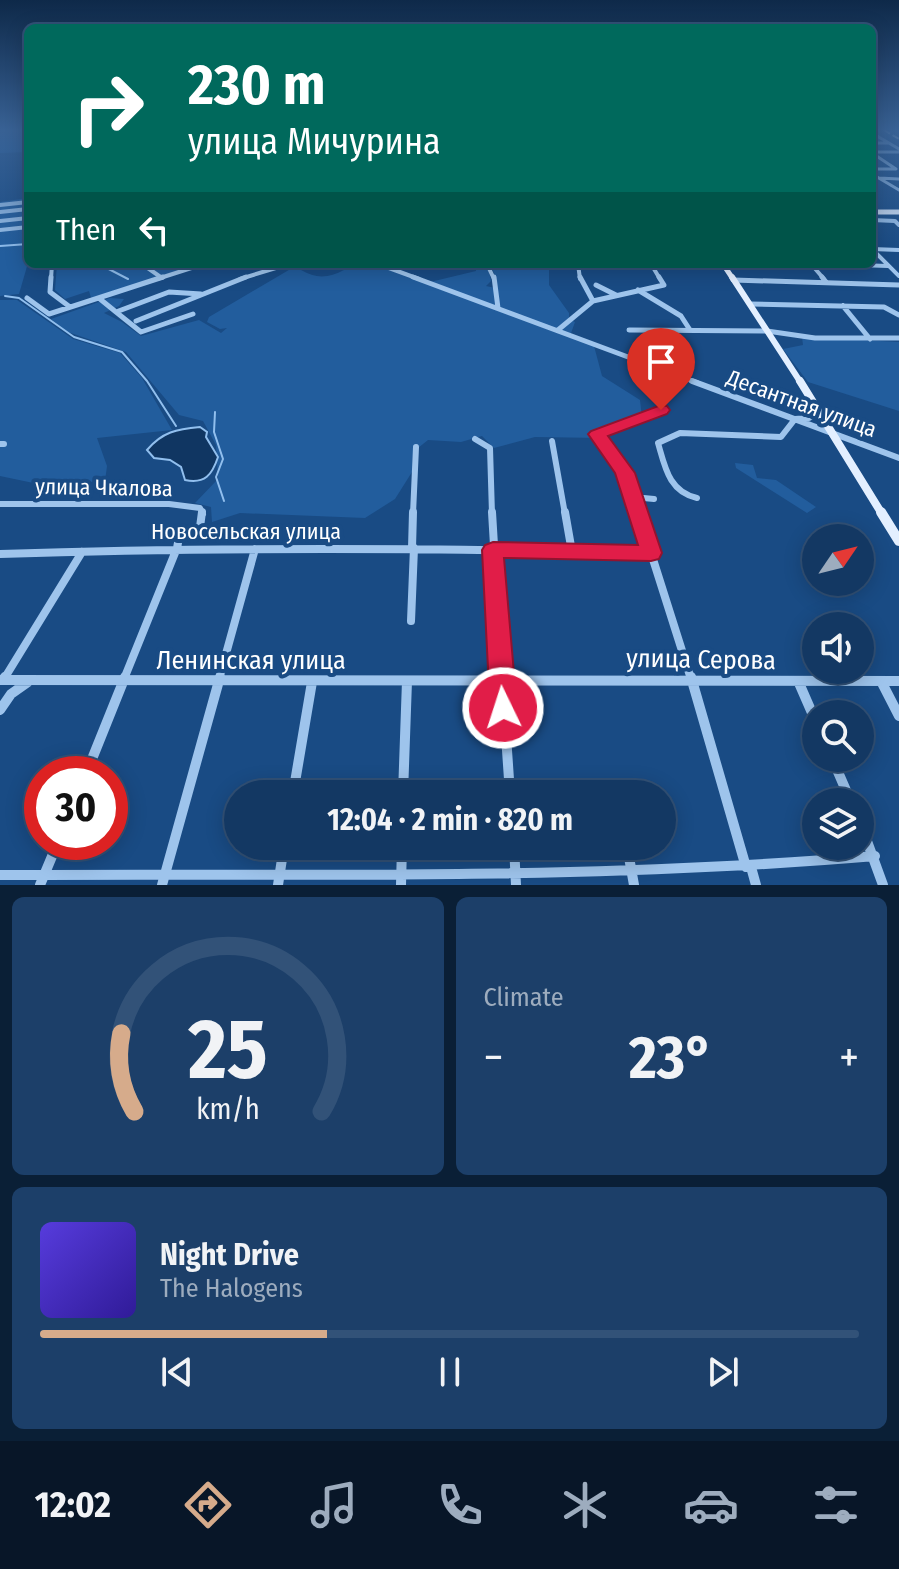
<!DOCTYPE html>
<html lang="en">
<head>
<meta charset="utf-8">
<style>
	body { margin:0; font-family:"Fira Sans Condensed",sans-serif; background:#1c3f69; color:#f1f3f6; height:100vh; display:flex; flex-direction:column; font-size:30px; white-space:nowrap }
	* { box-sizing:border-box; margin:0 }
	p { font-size:26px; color:#9dacbe }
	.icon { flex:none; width:44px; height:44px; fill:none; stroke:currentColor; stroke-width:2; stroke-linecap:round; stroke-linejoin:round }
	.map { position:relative; height:885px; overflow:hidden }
	.sheet { display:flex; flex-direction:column; gap:12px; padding:12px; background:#0a1f36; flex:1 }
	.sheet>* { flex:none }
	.top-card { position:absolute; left:24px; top:24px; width:852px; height:244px; border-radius:12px; box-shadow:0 4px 20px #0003,0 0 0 2px #325278; background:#00695c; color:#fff; overflow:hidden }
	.needle { width:52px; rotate:55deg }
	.fabs { position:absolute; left:802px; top:524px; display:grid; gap:16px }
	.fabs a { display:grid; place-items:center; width:72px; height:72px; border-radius:50%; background:#133863; box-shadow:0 4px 20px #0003,0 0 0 2px #325278; font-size:40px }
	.speed { position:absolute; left:24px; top:756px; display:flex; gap:16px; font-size:40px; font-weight:700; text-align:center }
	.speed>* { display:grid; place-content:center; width:104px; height:104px; border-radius:50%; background:#133863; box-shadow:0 4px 20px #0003,0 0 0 2px #325278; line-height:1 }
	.speed .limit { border:12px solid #d22; background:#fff; color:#111 }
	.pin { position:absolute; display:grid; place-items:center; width:68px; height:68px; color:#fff; margin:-82px -34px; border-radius:50% 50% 50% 0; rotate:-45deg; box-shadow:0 0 8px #0007 }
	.pin .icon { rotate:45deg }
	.me { position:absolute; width:88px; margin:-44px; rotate:356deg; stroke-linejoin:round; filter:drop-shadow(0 0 6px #0008) }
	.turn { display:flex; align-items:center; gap:28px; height:168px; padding:0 32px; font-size:36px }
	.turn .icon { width:104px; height:104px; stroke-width:2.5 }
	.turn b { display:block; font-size:56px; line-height:68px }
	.then { display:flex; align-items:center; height:76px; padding:0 32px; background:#0003; gap:16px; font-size:30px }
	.big { font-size:60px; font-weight:700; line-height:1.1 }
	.sheet .widget { flex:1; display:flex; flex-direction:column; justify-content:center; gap:12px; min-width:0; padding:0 28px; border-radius:12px; background:#1c3f69 }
	.sheet .dial { align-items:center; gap:0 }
	.dial svg { height:208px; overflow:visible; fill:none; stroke:#325278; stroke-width:7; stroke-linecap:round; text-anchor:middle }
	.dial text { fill:#f1f3f6; stroke:none }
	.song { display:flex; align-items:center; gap:24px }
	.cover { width:96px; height:96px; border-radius:12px; background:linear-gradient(135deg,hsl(250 70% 55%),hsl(250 70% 35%)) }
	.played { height:8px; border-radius:4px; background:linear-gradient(90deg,#d6ab8b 35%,#325278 35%) }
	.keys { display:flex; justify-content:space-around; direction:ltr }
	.heat { display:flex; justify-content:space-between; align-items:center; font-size:44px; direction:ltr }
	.sheet .tiles { flex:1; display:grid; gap:12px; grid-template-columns:1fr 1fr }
	.widget:last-child { grid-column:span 2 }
	.trip { position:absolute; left:224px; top:780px; width:452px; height:80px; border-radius:40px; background:#133863; box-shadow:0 4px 20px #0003,0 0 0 2px #325278; font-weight:700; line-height:80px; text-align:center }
	.dock { display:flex; height:128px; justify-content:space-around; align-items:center; background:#081628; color:#9dacbe }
	.dock .icon { width:56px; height:56px }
	.dock .on { color:#d6ab8b }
	.dock b { font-size:36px; color:#f1f3f6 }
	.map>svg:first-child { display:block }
	.green { fill:#225d9d }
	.water { fill:#103662; stroke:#91bfee; stroke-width:2 }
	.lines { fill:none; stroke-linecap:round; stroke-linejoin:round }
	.stream { stroke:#91bfee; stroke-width:2 }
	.minor-far5 { stroke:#9ec4ec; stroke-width:3 }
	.minor-far4 { stroke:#9ec4ec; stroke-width:4 }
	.minor-far3 { stroke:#9ec4ec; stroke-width:5 }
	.minor-far2 { stroke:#9ec4ec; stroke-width:6 }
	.minor-far1 { stroke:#9ec4ec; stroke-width:8 }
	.minor { stroke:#9ec4ec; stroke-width:10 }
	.major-far3 { stroke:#e3efff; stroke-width:5 }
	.major-far2 { stroke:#e3efff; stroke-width:6 }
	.major-far1 { stroke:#e3efff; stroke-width:8 }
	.major { stroke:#e3efff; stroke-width:10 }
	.rail { stroke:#fff; stroke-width:2; stroke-dasharray:7 3; stroke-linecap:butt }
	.route { fill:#e11d48; stroke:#92132f; stroke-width:2 }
	.labels { text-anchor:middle; stroke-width:8; stroke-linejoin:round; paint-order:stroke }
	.street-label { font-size:22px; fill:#fff; stroke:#194b84 }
	.near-street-label { font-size:26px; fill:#fff; stroke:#194b84 }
</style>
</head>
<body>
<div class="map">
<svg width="899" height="885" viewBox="0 0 899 885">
	<rect width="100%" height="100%" fill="#194b84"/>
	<path class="green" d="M0,130h28v22l-28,1v-20h6z
		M28,198v65l-9,31 -19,2v-94z
		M57,264h151l-116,37 -3,-10 -24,8 -10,-9z
		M299,264h10l-8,6c15,9 28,8 43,0l-35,-2 4,-4h62l51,19 50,-12v-7h7l6,6 2,11 -5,5 9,2 2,-8 -7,-16h59v21l20,28v6l6,3 -5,14 24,10 8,30 38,24 2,18 -39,20 -68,-1 -41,11 -12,-12 -21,6 -33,-2 -15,12 -1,20 -17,27 -30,19 -125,-5 -28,9 -1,-15 -16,-4 23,-24 -2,-34 -13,-24 -24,-6 -53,-63 -61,-21 -14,-12 59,-21 14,1 -5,7 -15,7 18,9 19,14 58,-16 22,13 6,-5 -7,1 -13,-7 2,-5z
		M0,300h17l56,39 47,14 22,25 30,52 -75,8 10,28 -2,15 -62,4 -43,-9z
		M802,337l97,5v69l-91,-29 -25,-33 20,-4z
		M735,463l18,2 4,13 19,2 40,27 -9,6 -71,-45z"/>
	<path class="water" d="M200,427l7,5 -1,5 12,20c-6,18 -13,27 -33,23l-4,-13 -11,-7 -16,-2 -7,-8c15,-18 30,-21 53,-23z"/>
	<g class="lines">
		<path class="stream" d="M0,246l28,-2
			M99,264l29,15
			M5,296l14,2 55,39 48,15 25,29 29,45
			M215,412l-1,20 9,27 -7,18 8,24"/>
		<path class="minor-far5" d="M872,133l27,16
			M872,143h16
			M872,152h27
			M872,153l24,16h-24
			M872,174l27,16
			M879,178l20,1"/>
		<path class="minor-far4" d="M0,205l28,-3
			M0,212l28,-3
			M872,220l23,1 4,4
			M0,221l28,-3
			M0,230l28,-3
			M872,249l27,27
			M872,249l27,1
			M142,264l20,14
			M378,264l41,15
			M487,264l7,15
			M578,264l2,15
			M651,264l9,15
			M811,264l13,15
			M827,264l61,2
			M51,279l1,-15
			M157,279l47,-15
			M240,279l49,-15"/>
		<path class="minor-far3" d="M51,277l-1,15 20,15
			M413,277l285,106
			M494,277l4,31
			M822,277l4,5
			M733,280l166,5
			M596,285l20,10
			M638,290l43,26 9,14
			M27,298l22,16 114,-37
			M100,299l16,13 53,-20 32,2
			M593,301l71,-16 -5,-8
			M750,304l134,3 15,8
			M843,306l27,33
			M116,312l25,20 52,-18
			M136,321l110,-44
			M558,330l35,-29 -13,-24
			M629,330l138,1 48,7h84"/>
		<path class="minor-far2" d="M692,381l207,77
			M475,439l15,9 2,66
			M552,441l13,73
			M0,444h4
			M633,497l21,2
			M697,498c-28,-6 -32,-31 -39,-55l22,-10 101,4 14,-18 14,-1 9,-6
			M0,504h169l31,4 3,6
			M413,514l3,-67
			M638,514c-10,-31 -19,-55 -41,-80l64,-24"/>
		<path class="minor-far1" d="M492,512l10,167
			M565,512l7,40
			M638,512l53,167
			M412,548l1,-36
			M0,554c217,-7 434,-6 651,-1
			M411,621l3,-73
			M4,679l78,-127
			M124,679l53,-131 3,-16 20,-5 2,-15
			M219,679l36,-130"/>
		<path class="minor" d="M502,677l8,117
			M691,677l55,190
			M0,680l899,1
			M3,680l2,-3
			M881,681l18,35
			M799,683l17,39
			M0,710l11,-16 17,-12
			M832,758l19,44
			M86,774l39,-97
			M293,794l19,-112
			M403,794l4,-113
			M860,822l23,63
			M514,846l2,39
			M627,846l7,39
			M751,867l5,18
			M0,875c291,-2 585,6 875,-19
			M40,885l18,-43
			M162,885l58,-208
			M278,885l6,-39
			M401,885l1,-39"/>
		<path class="major-far3" d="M872,212h27
			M723,264l10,15"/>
		<path class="major-far2" d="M732,277l69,106"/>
		<path class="major-far1" d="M800,381l82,133"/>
		<path class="major" d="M881,512l18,29"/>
		<path class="rail" d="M884,130l15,9"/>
	</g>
	<linearGradient id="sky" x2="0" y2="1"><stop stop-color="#0e2949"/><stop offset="0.51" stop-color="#386194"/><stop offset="1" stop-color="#386194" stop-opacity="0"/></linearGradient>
	<rect width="899" height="254" fill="url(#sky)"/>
	<path class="route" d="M661,405l6,1 3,4 -3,4 -59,22 27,37 27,80 -3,6 -8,2 -147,-3 13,150 -4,9 -10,3 -9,-3 -4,-9 -8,-158 3,-5 8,-3 145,3 -23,-72 -27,-39 3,-3z"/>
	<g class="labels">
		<g class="street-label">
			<text transform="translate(802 403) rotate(20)" y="8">Десантная улица</text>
			<text transform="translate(104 487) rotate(1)" y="8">улица Чкалова</text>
			<text x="246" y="539">Новосельская улица</text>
		</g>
		<g class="near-street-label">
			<text transform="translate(701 659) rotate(1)" y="9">улица Серова</text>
			<text x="251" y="669">Ленинская улица</text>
		</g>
	</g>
</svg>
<div class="fabs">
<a><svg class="needle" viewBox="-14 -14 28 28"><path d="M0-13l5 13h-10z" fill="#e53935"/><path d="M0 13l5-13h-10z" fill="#9dacbe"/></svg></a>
<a><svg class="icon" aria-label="sound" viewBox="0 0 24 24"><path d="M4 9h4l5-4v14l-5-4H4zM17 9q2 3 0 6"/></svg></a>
<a><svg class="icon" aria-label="search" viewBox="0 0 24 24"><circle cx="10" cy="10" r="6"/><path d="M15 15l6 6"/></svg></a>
<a><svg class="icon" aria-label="layers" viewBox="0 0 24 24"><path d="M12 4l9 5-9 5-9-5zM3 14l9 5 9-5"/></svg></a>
</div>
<div class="speed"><div class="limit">30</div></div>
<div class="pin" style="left:661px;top:410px;background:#d93025"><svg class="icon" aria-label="arrive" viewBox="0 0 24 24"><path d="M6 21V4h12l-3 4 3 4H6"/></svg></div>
<svg class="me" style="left:503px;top:708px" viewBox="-20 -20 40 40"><circle r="17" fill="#e11d48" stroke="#fff" stroke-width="3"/><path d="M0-11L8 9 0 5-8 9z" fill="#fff"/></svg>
<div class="trip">12:04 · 2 min · 820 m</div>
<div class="top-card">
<div class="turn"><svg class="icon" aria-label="right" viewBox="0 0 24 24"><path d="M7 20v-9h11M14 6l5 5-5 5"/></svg><div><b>230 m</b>улица Мичурина</div></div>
<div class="then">Then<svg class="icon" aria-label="left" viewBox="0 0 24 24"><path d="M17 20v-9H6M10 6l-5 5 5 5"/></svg></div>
</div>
</div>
<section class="sheet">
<div class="tiles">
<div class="widget dial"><svg viewBox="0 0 100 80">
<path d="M14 69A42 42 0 1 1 86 69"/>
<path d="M14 69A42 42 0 0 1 9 39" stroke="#d6ab8b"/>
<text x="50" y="56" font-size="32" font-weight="700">25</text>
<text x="50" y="72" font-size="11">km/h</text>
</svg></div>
<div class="widget"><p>Climate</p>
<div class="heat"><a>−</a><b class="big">23°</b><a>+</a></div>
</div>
<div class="widget">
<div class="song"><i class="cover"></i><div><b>Night Drive</b><p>The Halogens</p></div></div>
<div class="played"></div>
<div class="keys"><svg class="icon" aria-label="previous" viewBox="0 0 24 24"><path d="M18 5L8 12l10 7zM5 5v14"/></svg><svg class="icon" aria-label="pause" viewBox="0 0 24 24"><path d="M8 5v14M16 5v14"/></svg><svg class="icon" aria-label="next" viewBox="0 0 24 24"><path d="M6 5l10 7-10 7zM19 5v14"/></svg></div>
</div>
</div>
</section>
<nav class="dock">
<b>12:02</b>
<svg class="icon on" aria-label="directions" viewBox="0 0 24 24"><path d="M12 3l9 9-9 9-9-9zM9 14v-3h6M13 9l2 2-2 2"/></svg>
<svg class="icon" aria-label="music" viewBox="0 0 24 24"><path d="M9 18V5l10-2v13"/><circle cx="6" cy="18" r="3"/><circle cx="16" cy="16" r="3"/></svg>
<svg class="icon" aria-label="phone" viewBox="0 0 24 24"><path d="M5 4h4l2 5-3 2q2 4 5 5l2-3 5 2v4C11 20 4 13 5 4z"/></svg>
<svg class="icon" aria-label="climate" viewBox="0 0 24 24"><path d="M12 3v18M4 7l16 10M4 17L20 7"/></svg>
<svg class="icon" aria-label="car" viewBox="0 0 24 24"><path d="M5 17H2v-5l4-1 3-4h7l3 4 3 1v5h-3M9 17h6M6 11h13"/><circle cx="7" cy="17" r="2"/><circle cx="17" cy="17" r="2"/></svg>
<svg class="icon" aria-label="filters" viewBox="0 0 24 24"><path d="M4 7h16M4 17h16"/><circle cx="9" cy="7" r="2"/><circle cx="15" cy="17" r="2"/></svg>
</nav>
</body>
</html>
